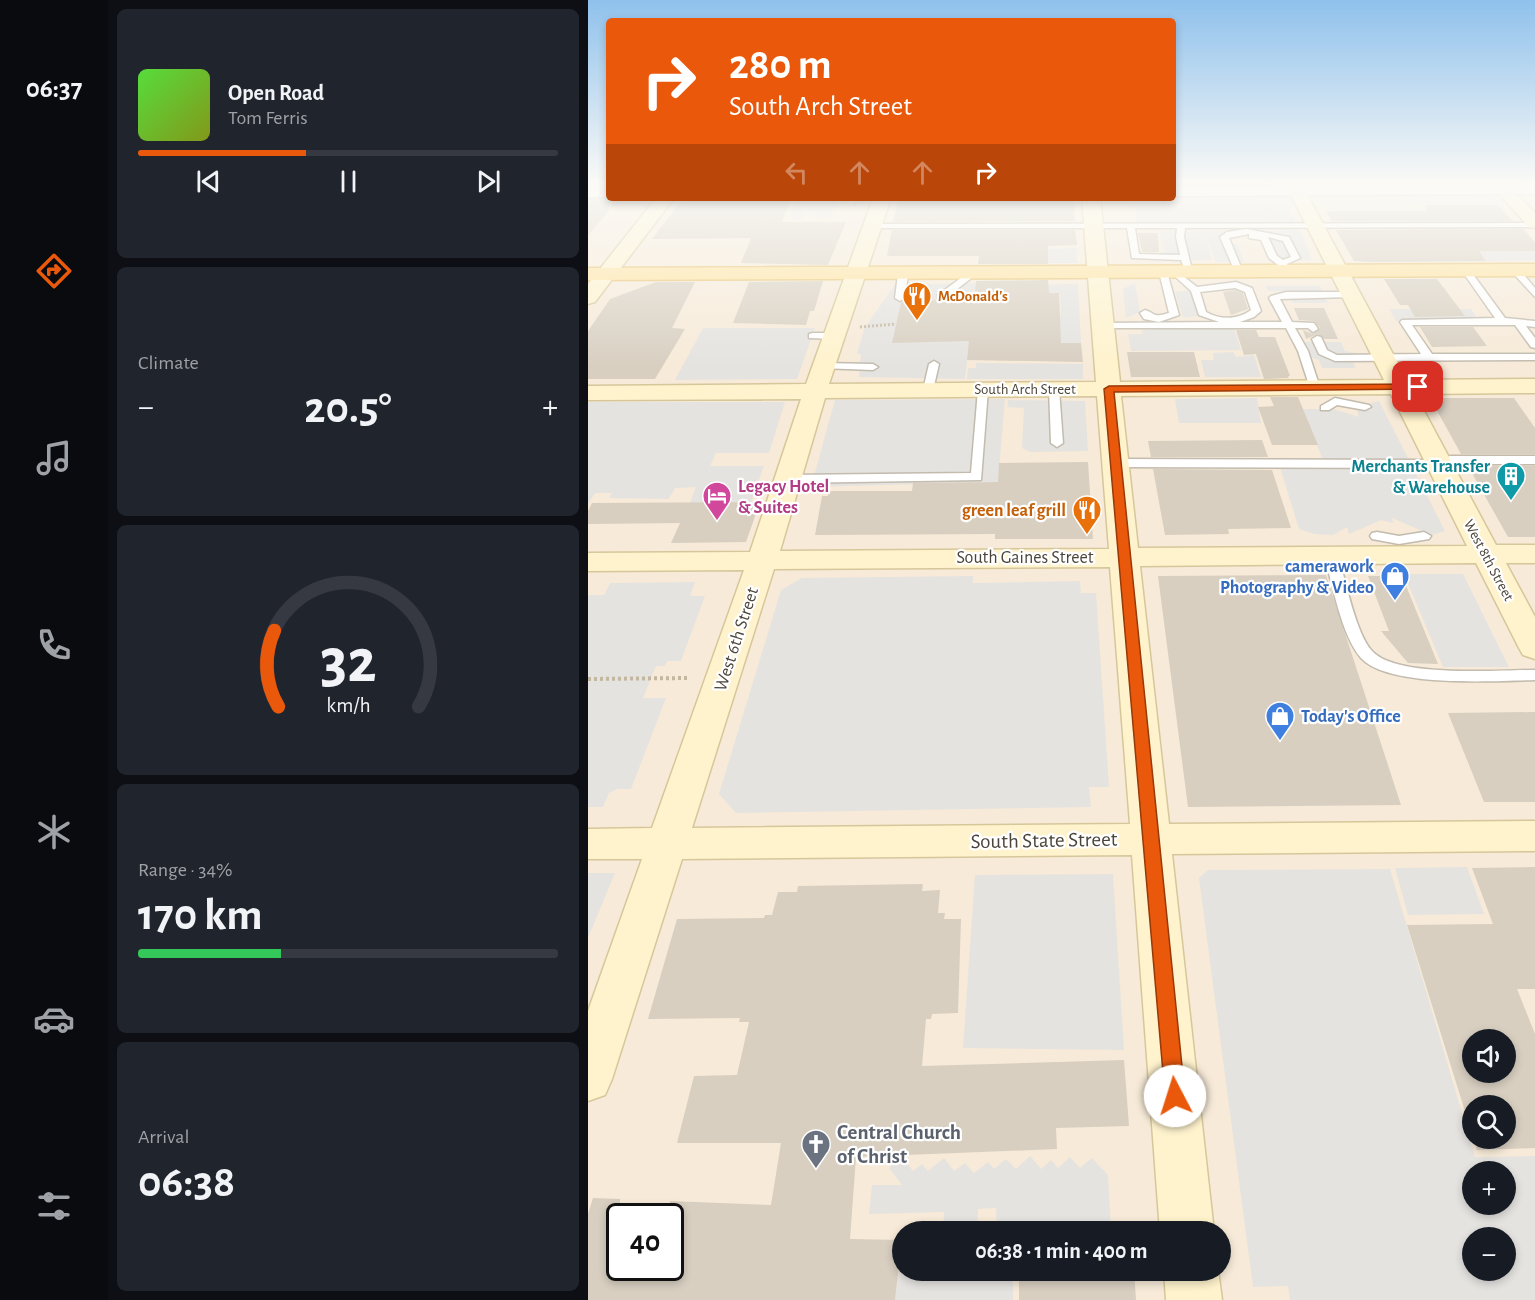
<!DOCTYPE html>
<html lang="en">
<head>
<meta charset="utf-8">
<style>
	body { margin:0; font-family:"Alegreya Sans",sans-serif; background:#20242c; color:#f1f3f6; height:100vh; display:flex; flex-direction:column; font-size:22px; white-space:nowrap }
	* { box-sizing:border-box; margin:0 }
	p { font-size:20px; color:#9ea1a6 }
	.icon { flex:none; width:33px; height:33px; fill:none; stroke:currentColor; stroke-width:2; stroke-linecap:round; stroke-linejoin:round }
	.map { position:relative; flex:1; overflow:hidden }
	.details { display:flex; flex-direction:column; gap:9px; padding:9px; background:#0d0f14; width:480px }
	.details>* { flex:none }
	.hud { position:absolute; left:18px; top:18px; width:570px; height:183px; border-radius:6px; box-shadow:0 3px 9px #0003; background:#ea580c; color:#fff; overflow:hidden }
	.controls { position:absolute; left:874px; top:1029px; display:grid; gap:12px }
	.controls a { display:grid; place-items:center; width:54px; height:54px; border-radius:50%; background:#171b24; box-shadow:0 3px 9px #0003; font-size:30px }
	.speed { position:absolute; left:18px; top:1203px; display:flex; gap:12px; font-size:30px; font-weight:700; text-align:center }
	.speed>* { display:grid; place-content:center; width:78px; height:78px; border-radius:50%; background:#171b24; box-shadow:0 3px 9px #0003; line-height:1 }
	.speed .limit { border:3px solid #111; border-radius:9px; background:#fff; color:#111 }
	.pin { position:absolute; display:grid; place-items:center; width:51px; height:51px; color:#fff; margin:-26px; border-radius:12px; box-shadow:0 3px 9px #0006 }
	.me { position:absolute; width:66px; margin:-33px; rotate:355deg; stroke-linejoin:round; filter:drop-shadow(0 0 4px #0008) }
	.turn { display:flex; align-items:center; gap:21px; height:126px; padding:0 24px; font-size:27px }
	.turn .icon { width:78px; height:78px; stroke-width:2.5 }
	.turn b { display:block; font-size:42px; line-height:51px }
	.lanes { display:flex; align-items:center; height:57px; padding:0 24px; background:#0003; justify-content:center; gap:30px; direction:ltr }
	.lanes .off { opacity:.35 }
	.big { font-size:45px; font-weight:600; line-height:1.1 }
	.details .widget { flex:1; display:flex; flex-direction:column; justify-content:center; gap:9px; min-width:0; padding:0 21px; border-radius:9px; background:#20242c }
	.details .dial { align-items:center; gap:0 }
	.dial svg { height:156px; overflow:visible; fill:none; stroke:#363941; stroke-width:7; stroke-linecap:round; text-anchor:middle }
	.dial text { fill:#f1f3f6; stroke:none }
	.song { display:flex; align-items:center; gap:18px }
	.cover { width:72px; height:72px; border-radius:9px; background:linear-gradient(135deg,hsl(110 70% 55%),hsl(70 70% 35%)) }
	.played { height:6px; border-radius:3px; background:linear-gradient(90deg,#ea580c 40%,#363941 40%) }
	.keys { display:flex; justify-content:space-around; direction:ltr }
	.heat { display:flex; justify-content:space-between; align-items:center; font-size:33px; direction:ltr }
	.charge { height:9px; border-radius:4px; background:linear-gradient(90deg,#34c759 34%,#363941 0) }
	.trip { position:absolute; left:304px; top:1221px; width:339px; height:60px; border-radius:30px; background:#171b24; box-shadow:0 3px 9px #0003; font-weight:600; line-height:60px; text-align:center }
	main { display:flex; flex:1; min-height:0 }
	.tabs { display:flex; flex-direction:column; width:108px; justify-content:space-around; align-items:center; background:#090b0e; color:#9ea1a6 }
	.tabs .icon { width:42px; height:42px }
	.tabs .on { color:#ea580c }
	.tabs b { font-size:27px; color:#f1f3f6 }
	.map>svg:first-child { display:block }
	.commercial { fill:#f7ead8; fill-rule:evenodd }
	.parking { fill:#e5e3e0; fill-rule:evenodd }
	.building { fill:#d8cfc1; fill-rule:evenodd }
	.lines { fill:none; stroke-linecap:round; stroke-linejoin:round }
	.lane-casing { stroke:#c2bbae; stroke-width:3 }
	.street-casing { stroke:#c2bbae; stroke-width:3 }
	.secondary-casing { stroke:#d6c79b; stroke-width:3 }
	.primary-casing { stroke:#e6c16a; stroke-width:3 }
	.path-far2 { stroke:#c4b79f; stroke-width:2; stroke-dasharray:1.5 1.5; stroke-linecap:butt }
	.path-far1 { stroke:#c4b79f; stroke-width:3; stroke-dasharray:2 2; stroke-linecap:butt }
	.path { stroke:#c4b79f; stroke-width:4; stroke-dasharray:3 3; stroke-linecap:butt }
	.lane { fill:#fff; fill-rule:evenodd }
	.street { fill:#fff; fill-rule:evenodd }
	.secondary { fill:#fff3cd; fill-rule:evenodd }
	.primary { fill:#ffe39c; fill-rule:evenodd }
	.path-bridge { stroke:#c4b79f; stroke-width:2; stroke-dasharray:1.5 1.5; stroke-linecap:butt }
	.route { fill:#ea580c; stroke:#983908; stroke-width:1.5 }
	.labels { text-anchor:middle; stroke-width:4.5; stroke-linejoin:round; paint-order:stroke }
	.far-food-label { font-size:15px; font-weight:bold; fill:#c56008; stroke:#fff; text-anchor:start }
	.far-street-label { font-size:15px; fill:#4b4439; stroke:#fff }
	.culture-label { font-size:18px; font-weight:bold; fill:#0d838f; stroke:#fff; text-anchor:end }
	.hotel-label { font-size:18px; font-weight:bold; fill:#b23c85; stroke:#fff; text-anchor:start }
	.food-label { font-size:18px; font-weight:bold; fill:#c56008; stroke:#fff; text-anchor:end }
	.street-label { font-size:18px; fill:#4b4439; stroke:#fff }
	.shop-label { font-size:18px; font-weight:bold; fill:#366cbe; stroke:#fff; text-anchor:end }
	.near-street-label { font-size:21px; fill:#4b4439; stroke:#fff }
	.near-worship-label { font-size:21px; font-weight:bold; fill:#5b616d; stroke:#fff; text-anchor:start }
</style>
</head>
<body>
<main>
<nav class="tabs">
<b>06:37</b>
<svg class="icon on" aria-label="directions" viewBox="0 0 24 24"><path d="M12 3l9 9-9 9-9-9zM9 14v-3h6M13 9l2 2-2 2"/></svg>
<svg class="icon" aria-label="music" viewBox="0 0 24 24"><path d="M9 18V5l10-2v13"/><circle cx="6" cy="18" r="3"/><circle cx="16" cy="16" r="3"/></svg>
<svg class="icon" aria-label="phone" viewBox="0 0 24 24"><path d="M5 4h4l2 5-3 2q2 4 5 5l2-3 5 2v4C11 20 4 13 5 4z"/></svg>
<svg class="icon" aria-label="climate" viewBox="0 0 24 24"><path d="M12 3v18M4 7l16 10M4 17L20 7"/></svg>
<svg class="icon" aria-label="car" viewBox="0 0 24 24"><path d="M5 17H2v-5l4-1 3-4h7l3 4 3 1v5h-3M9 17h6M6 11h13"/><circle cx="7" cy="17" r="2"/><circle cx="17" cy="17" r="2"/></svg>
<svg class="icon" aria-label="filters" viewBox="0 0 24 24"><path d="M4 7h16M4 17h16"/><circle cx="9" cy="7" r="2"/><circle cx="15" cy="17" r="2"/></svg>
</nav>
<section class="details">
<div class="widget">
<div class="song"><i class="cover"></i><div><b>Open Road</b><p>Tom Ferris</p></div></div>
<div class="played"></div>
<div class="keys"><svg class="icon" aria-label="previous" viewBox="0 0 24 24"><path d="M18 5L8 12l10 7zM5 5v14"/></svg><svg class="icon" aria-label="pause" viewBox="0 0 24 24"><path d="M8 5v14M16 5v14"/></svg><svg class="icon" aria-label="next" viewBox="0 0 24 24"><path d="M6 5l10 7-10 7zM19 5v14"/></svg></div>
</div>
<div class="widget"><p>Climate</p>
<div class="heat"><a>−</a><b class="big">20.5°</b><a>+</a></div>
</div>
<div class="widget dial"><svg viewBox="0 0 100 80">
<path d="M14 69A42 42 0 1 1 86 69"/>
<path d="M14 69A42 42 0 0 1 12 30" stroke="#ea580c"/>
<text x="50" y="56" font-size="32" font-weight="700">32</text>
<text x="50" y="72" font-size="11">km/h</text>
</svg></div>
<div class="widget"><p>Range · 34%</p><b class="big">170 km</b><div class="charge"></div></div>
<div class="widget"><p>Arrival</p><b class="big">06:38</b></div>
</section>
<div class="map">
<svg width="947" height="1300" viewBox="0 0 947 1300">
	<rect width="100%" height="100%" fill="#f6f3ec"/>
	<path class="commercial" d="M0,185h21v13h564v-13h362v1115h-947zM885,1040h33v32h-33zM885,1106h33v32h-33zM885,1172h33v32h-33zM32,1216h50v52h-50zM315,1232h318v38h-318zM885,1238h33v32h-33z"/>
	<path class="parking" d="M695,195l13,29h-159l-3,-24 39,-4z
		M824,195h78l8,9h-79z
		M211,198h40l-8,20h-16l1,-5h-11l-3,6h-13z
		M712,230l12,30 -44,1 1,-24 -9,-4 -23,1 -9,4 2,5 8,2 6,17h-28l-10,-25 6,23 -46,1 -7,-30z
		M489,248v15h-29v-14z
		M891,251h56v9l-49,1z
		M388,283l-11,96 -106,-2 2,-22 -4,-2 8,-26 30,-42z
		M547,283l5,29 -14,6 -3,-29z
		M490,284l3,59h-75l3,-28h52l-1,-20h-46v-10z
		M677,286h55l8,17h-35l-5,-12h-20z
		M601,290l9,26 -15,2 -8,-26z
		M801,309h82l8,12h-83z
		M115,328h112l-18,51 -122,1z
		M646,328l7,22 -110,1 -3,-17h15l-2,-4 13,-1z
		M715,342h38l4,9 16,3 3,8 -10,1 1,5h-33l-3,-8 -10,-3z
		M645,352l3,5 18,-2 7,22h-56l-4,-17h13l-1,-7z
		M388,363l107,1v15h-116l1,-11h8z
		M669,398l4,25h-82l-4,-24z
		M417,399l-7,83 -187,5 24,-87z
		M420,400l77,1 3,50 -58,1 -8,-4 2,-40 -17,-1z
		M791,401l66,130 -13,4 -40,-17 1,5 -12,-3 -32,14 -2,-7 -14,8 -19,-1 -15,-5 -20,-65 45,-1 -21,-54h31l25,8 -3,-9z
		M0,402h197l-16,51h-53l-6,13h54l-13,36 -61,1 6,-16 -21,1 -6,11 -60,-1 3,-5h-17l-7,11z
		M816,574h59l46,93h-66z
		M385,576v7l107,-2 1,12h15l13,194h-20l2,20 -355,6 -17,-19 62,-204 21,-12z
		M107,582l-5,14h15l-24,65h-14l-2,5h-9l-13,32h23l-35,91h-14l-8,4 -6,14h-15v-212h16l6,-12z
		M879,867l17,47 -76,1 -13,-47z
		M802,869l85,288 60,-1v144h-245l-2,-14 -35,1 -54,-409 9,-8zM885,1172h33v32h-33zM885,1238h33v32h-33z
		M0,873h27l-27,65z
		M525,874l11,176 -161,-2 12,-173z
		M442,1156l11,13 10,-9 7,8 12,-11 10,11 12,-10 16,17 3,55 -114,1 -1,-23 -18,1 -1,23 -34,-1 1,-19 -75,2 3,-29h30l-13,-17 13,-11 11,14 9,-7 6,7 16,-13 10,13 11,-8 9,10 14,-11 6,7 12,-10 10,10z
		M313,1255h2v15l110,1v29h-118z"/>
	<path class="building" d="M204,198l-10,24h64l-18,43 -87,-2 10,-25 -99,1 30,-39z
		M323,198h163l1,23 -182,1 5,-21h12z
		M0,199h21v12l-21,24z
		M836,205h74l15,16h-181l-6,-10h102z
		M935,229l12,13v9h-56l7,10 -113,1 -19,-1 -18,-31z
		M304,230h183l2,15 -29,1v18h-70l1,-8h-92z
		M550,233h20l1,19h-17z
		M796,279h53l28,37 -50,1 -7,-12h-8z
		M460,280l1,13h10l2,50h20l2,19 -116,-2 2,-19 -77,2 9,-40 5,-3 68,1 2,-20z
		M235,281l-9,30h-4l-4,14 -73,-2 16,-41z
		M68,282h39l-23,46 13,1 -30,50h-67v-48l22,-32z
		M647,290l8,3 5,16 -17,6 -8,-23z
		M706,308h30l14,31h-14l-6,-5 -12,5 -3,-9 10,4 7,-6 -6,-7 -15,-1z
		M832,327h53l14,19 -55,1z
		M648,330h20l3,7h16l15,39h-2l1,2 -25,1 -8,-25 -12,1z
		M539,352h67l6,25h-69z
		M682,397h28l20,48h-46l-14,-38 16,-1z
		M842,398h84l21,30v26h-74z
		M674,440l6,17h-117l-3,-16z
		M500,462l5,77h-98v-5l-180,1 7,-39h6l1,-5h83l1,-8 85,-1 1,-19z
		M880,466h67v71h-27z
		M565,469l119,1 19,58 -63,1 1,5 -64,1z
		M168,502l-1,3h4l-13,37 -75,1 9,-20 -92,1v-13l4,-8z
		M738,575l75,230 -213,2 -30,-231z
		M780,576h34l36,88 -30,-1 -27,-32h8z
		M947,712v90h-51l-36,-89z
		M947,867v122h-18l18,45v114l-58,2 -4,-12h33v-32h-33v31l-66,-212 86,-1 -21,-56zM885,1040h33v32h-33z
		M335,884l-1,7 18,-1 -2,23h7l-1,6h17l-3,94 -26,1 -1,5h-5l-4,47 202,-6 5,66 -73,2 1,21 -201,8 -6,82 52,1 -7,60h-307v-86l5,-16 27,1v69h50v-67l101,4 10,-62h-104l17,-67 43,-1 12,-53h-10l1,-4 -92,1 29,-100 87,-1 1,-3h7l6,-23h19l1,-6z
		M431,1270h115l2,30h-117z"/>
	<g class="lines">
		<g class="lane-casing">
			<path id="lane" d="M947,223v4l-350,1 -1,9 7,29 -4,3 -3,-1 -3,-8 -49,-2 -5,-30h-254l-4,-2 4,-2zM547,228h42l-1,9 4,18 -41,-1z
				M658,229l43,8 11,21 -13,6 2,10h-6l-5,-9 -9,-7 -8,-18 -12,-2v-4l-20,4 14,34 -7,2 -16,-37 7,-5zM680,237l15,4 8,16 -8,3 -6,-4z
				M878,268l3,1 36,49 30,3v6l-9,-1 9,12v10l-4,-1 -16,-22h-103l20,29h103v6l-200,1 -16,-7 -7,-15 5,-3 4,1 6,13 10,5 84,-1 -21,-32 2,-2 93,-2 -33,-47z
				M924,268h6l17,20v9l-23,-25z
				M575,269l4,3 12,43 -20,7 -15,-3 -4,-6 5,-3c12,4 7,8 24,3l-10,-41z
				M586,269l23,18 39,-5 16,6 9,23 -7,6 -14,5h42l-13,-24 2,-2 15,-4h68v4l-3,1 -71,2 12,23 22,1 4,6 -5,3 -5,-4h-13l13,23 12,37 -1,2 -9,-2 -12,-37 -12,-23h-186l-2,-2 5,-3 116,-1 -20,-7 -8,-24 -21,-19zM647,288l10,4 6,18c-13,10 -31,10 -45,2l-6,-20z
				M315,271l5,3 -3,24 -5,3 -5,-3 3,-24z
				M382,271l8,2 -34,26h-6v-4z
				M225,333h21l5,3 -5,3 -25,-1v-4z
				M346,361l5,3 -6,26 -5,3 -5,-3 6,-26z
				M236,363l49,1 5,3 -5,3 -53,-2v-4z
				M466,386l5,3 4,54 -6,4 -6,-4 -2,-54z
				M395,387l5,3 -7,90 -192,3 -6,-4 6,-4 182,-2 7,-83z
				M747,398l34,7 2,2 -6,3 -28,-5 -8,5h-8v-4z
				M863,456h84v8h-84l-25,4 -310,-1 -6,-4 6,-4 310,1z
				M789,532l22,4 25,-4 7,4 -2,3 -30,5 -27,-5 -2,-3 2,-3z
				M743,551l7,4c7,24 18,79 34,96 24,27 127,19 163,19v10c-39,1 -147,8 -174,-22 -20,-23 -28,-73 -37,-103z"/>
		</g>
		<g class="street-casing">
			<path id="street" d="M947,185v9l-362,2v-10z
				M0,187h21v10h-21z"/>
		</g>
		<g class="secondary-casing">
			<path id="secondary" d="M698,185h16l105,195 128,-1v14l-120,1 81,151h39v18h-29l29,54v42l-12,-4 -4,-7 -43,-85 -336,3 29,258 366,-3v30l-363,3 42,378h-54l-28,-377 -450,4 -70,220 -7,16 -17,6v-90l54,-152h-54v-30l64,-1 92,-258 -156,1v-18l162,-1 51,-153 -213,1v-14l218,-2 67,-186h18l-62,186 267,-2 -14,-184h18l20,184 264,-2zM803,394l76,152 -329,2 -17,-152zM509,396l12,153 -329,2 45,-153zM522,567l20,257 -438,4 82,-259z
				M903,185h17l27,28v15l-6,-1z
				M68,198h18l-79,104 -7,2v-20z
				M576,1270h54l4,30h-56z"/>
		</g>
		<g class="primary-casing">
			<path id="primary" d="M947,264v12l-947,4v-12z"/>
		</g>
		<path class="path-far2" d="M266,206l2,-5 5,-2"/>
		<path class="path-far1" d="M272,327l36,-3"/>
		<path class="path" d="M0,679l100,-1"/>
		<use href="#lane" class="lane"/>
		<use href="#street" class="street"/>
		<use href="#secondary" class="secondary"/>
		<use href="#primary" class="primary"/>
		<path class="path-bridge" d="M5,203l13,-16"/>
	</g>
	<linearGradient id="sky" x2="0" y2="1"><stop stop-color="#8fc1ec"/><stop offset="0.5" stop-color="#fbfaf6"/><stop offset="1" stop-color="#fbfaf6" stop-opacity="0"/></linearGradient>
	<rect width="947" height="367" fill="url(#sky)"/>
	<path class="route" d="M830,384l4,1v4l-308,3 71,704 -3,7 -7,3 -7,-3 -3,-7 -61,-707 5,-3z"/>
	<defs>
		<g id="restaurant-pin" transform="scale(1.5)"><path d="M0 17L-7.5 6A9.5 9.5 0 1 1 7.5 6Z" fill="#e8710a" stroke="#fff"/><path d="M-5-6h1v4h1v-4h1v4h1v-4h1v5L-1.5 .5V6h-2V.5L-5-1ZM5-6V6H3V1.5H1.5Q1.5-4 5-6Z" fill="#fff"/></g>
		<g id="building-pin" transform="scale(1.5)"><path d="M0 17L-7.5 6A9.5 9.5 0 1 1 7.5 6Z" fill="#0f9aa8" stroke="#fff"/><path d="M-4-6H4V6H1V3H-1V6H-4ZM-2.5-4.3h1.7v1.8h-1.7ZM.8-4.3h1.7v1.8H.8ZM-2.5-1h1.7V.8h-1.7ZM.8-1h1.7V.8H.8Z" fill="#fff"/></g>
		<g id="hotel-pin" transform="scale(1.5)"><path d="M0 17L-7.5 6A9.5 9.5 0 1 1 7.5 6Z" fill="#d1479c" stroke="#fff"/><path d="M-6-4.5h1.5V1H6V5H4.5V3h-9V5H-6ZM-4 0a1.8 1.8 0 1 1 3.6 0ZM.5 0V-2.5h3Q6-2.5 6 0Z" fill="#fff"/></g>
		<g id="shop-pin" transform="scale(1.5)"><path d="M0 17L-7.5 6A9.5 9.5 0 1 1 7.5 6Z" fill="#3f7fe0" stroke="#fff"/><path d="M-5-2.5h2.3a2.7 3.5 0 0 1 5.4 0H5L5.5 6h-11ZM-1.5-2.5h3a1.5 2.3 0 0 0-3 0Z" fill="#fff"/></g>
		<g id="church-pin" transform="scale(1.5)"><path d="M0 17L-7.5 6A9.5 9.5 0 1 1 7.5 6Z" fill="#6b7280" stroke="#fff"/><path d="M-1.2-6h2.4v3.5h3.3v2.4h-3.3V6h-2.4V-.1h-3.3v-2.4h3.3Z" fill="#fff"/></g>
	</defs>
	<g fill-rule="evenodd">
		<use href="#restaurant-pin" x="329" y="296"/>
		<use href="#building-pin" x="923" y="476"/>
		<use href="#hotel-pin" x="129" y="496"/>
		<use href="#restaurant-pin" x="499" y="510"/>
		<use href="#shop-pin" x="807" y="576"/>
		<use href="#shop-pin" x="692" y="716"/>
		<use href="#church-pin" x="228" y="1144"/>
	</g>
	<g class="labels">
		<g class="far-food-label">
			<text x="350" y="301">McDonald's</text>
		</g>
		<g class="far-street-label">
			<text x="437" y="394">South Arch Street</text>
			<text transform="translate(901 560) rotate(62)" y="5">West 8th Street</text>
		</g>
		<g class="culture-label">
			<text x="902" y="472">Merchants Transfer<tspan x="902" dy="21">&amp; Warehouse</tspan></text>
		</g>
		<g class="hotel-label">
			<text x="150" y="492">Legacy Hotel<tspan x="150" dy="21">&amp; Suites</tspan></text>
		</g>
		<g class="food-label">
			<text x="478" y="516">green leaf grill</text>
		</g>
		<g class="street-label">
			<text x="437" y="563">South Gaines Street</text>
			<text transform="translate(148 639) rotate(-72)" y="6">West 6th Street</text>
		</g>
		<g class="shop-label">
			<text x="786" y="572">camerawork<tspan x="786" dy="21">Photography &amp; Video</tspan></text>
			<text x="713" y="722" text-anchor="start">Today's Office</text>
		</g>
		<g class="near-street-label">
			<text transform="translate(456 840) rotate(-1)" y="7">South State Street</text>
		</g>
		<g class="near-worship-label">
			<text x="249" y="1139">Central Church<tspan x="249" dy="24">of Christ</tspan></text>
		</g>
	</g>
</svg>
<div class="controls">
<a><svg class="icon" aria-label="sound" viewBox="0 0 24 24"><path d="M4 9h4l5-4v14l-5-4H4zM17 9q2 3 0 6"/></svg></a>
<a><svg class="icon" aria-label="search" viewBox="0 0 24 24"><circle cx="10" cy="10" r="6"/><path d="M15 15l6 6"/></svg></a>
<a>+</a>
<a>−</a>
</div>
<div class="speed"><div class="limit">40</div></div>
<div class="pin" style="left:830px;top:387px;background:#d93025"><svg class="icon" aria-label="arrive" viewBox="0 0 24 24"><path d="M6 21V4h12l-3 4 3 4H6"/></svg></div>
<svg class="me" style="left:587px;top:1096px" viewBox="-20 -20 40 40"><circle r="19" fill="#fff"/><path d="M0-13L10 11 0 6-10 11z" fill="#ea580c"/></svg>
<div class="trip">06:38 · 1 min · 400 m</div>
<div class="hud">
<div class="turn"><svg class="icon" aria-label="right" viewBox="0 0 24 24"><path d="M7 20v-9h11M14 6l5 5-5 5"/></svg><div><b>280 m</b>South Arch Street</div></div>
<div class="lanes"><svg class="icon off" aria-label="left" viewBox="0 0 24 24"><path d="M17 20v-9H6M10 6l-5 5 5 5"/></svg><svg class="icon off" aria-label="ahead" viewBox="0 0 24 24"><path d="M12 20V5M6 11l6-6 6 6"/></svg><svg class="icon off" aria-label="ahead" viewBox="0 0 24 24"><path d="M12 20V5M6 11l6-6 6 6"/></svg><svg class="icon" aria-label="right" viewBox="0 0 24 24"><path d="M7 20v-9h11M14 6l5 5-5 5"/></svg></div>
</div>
</div>
</main>
</body>
</html>
